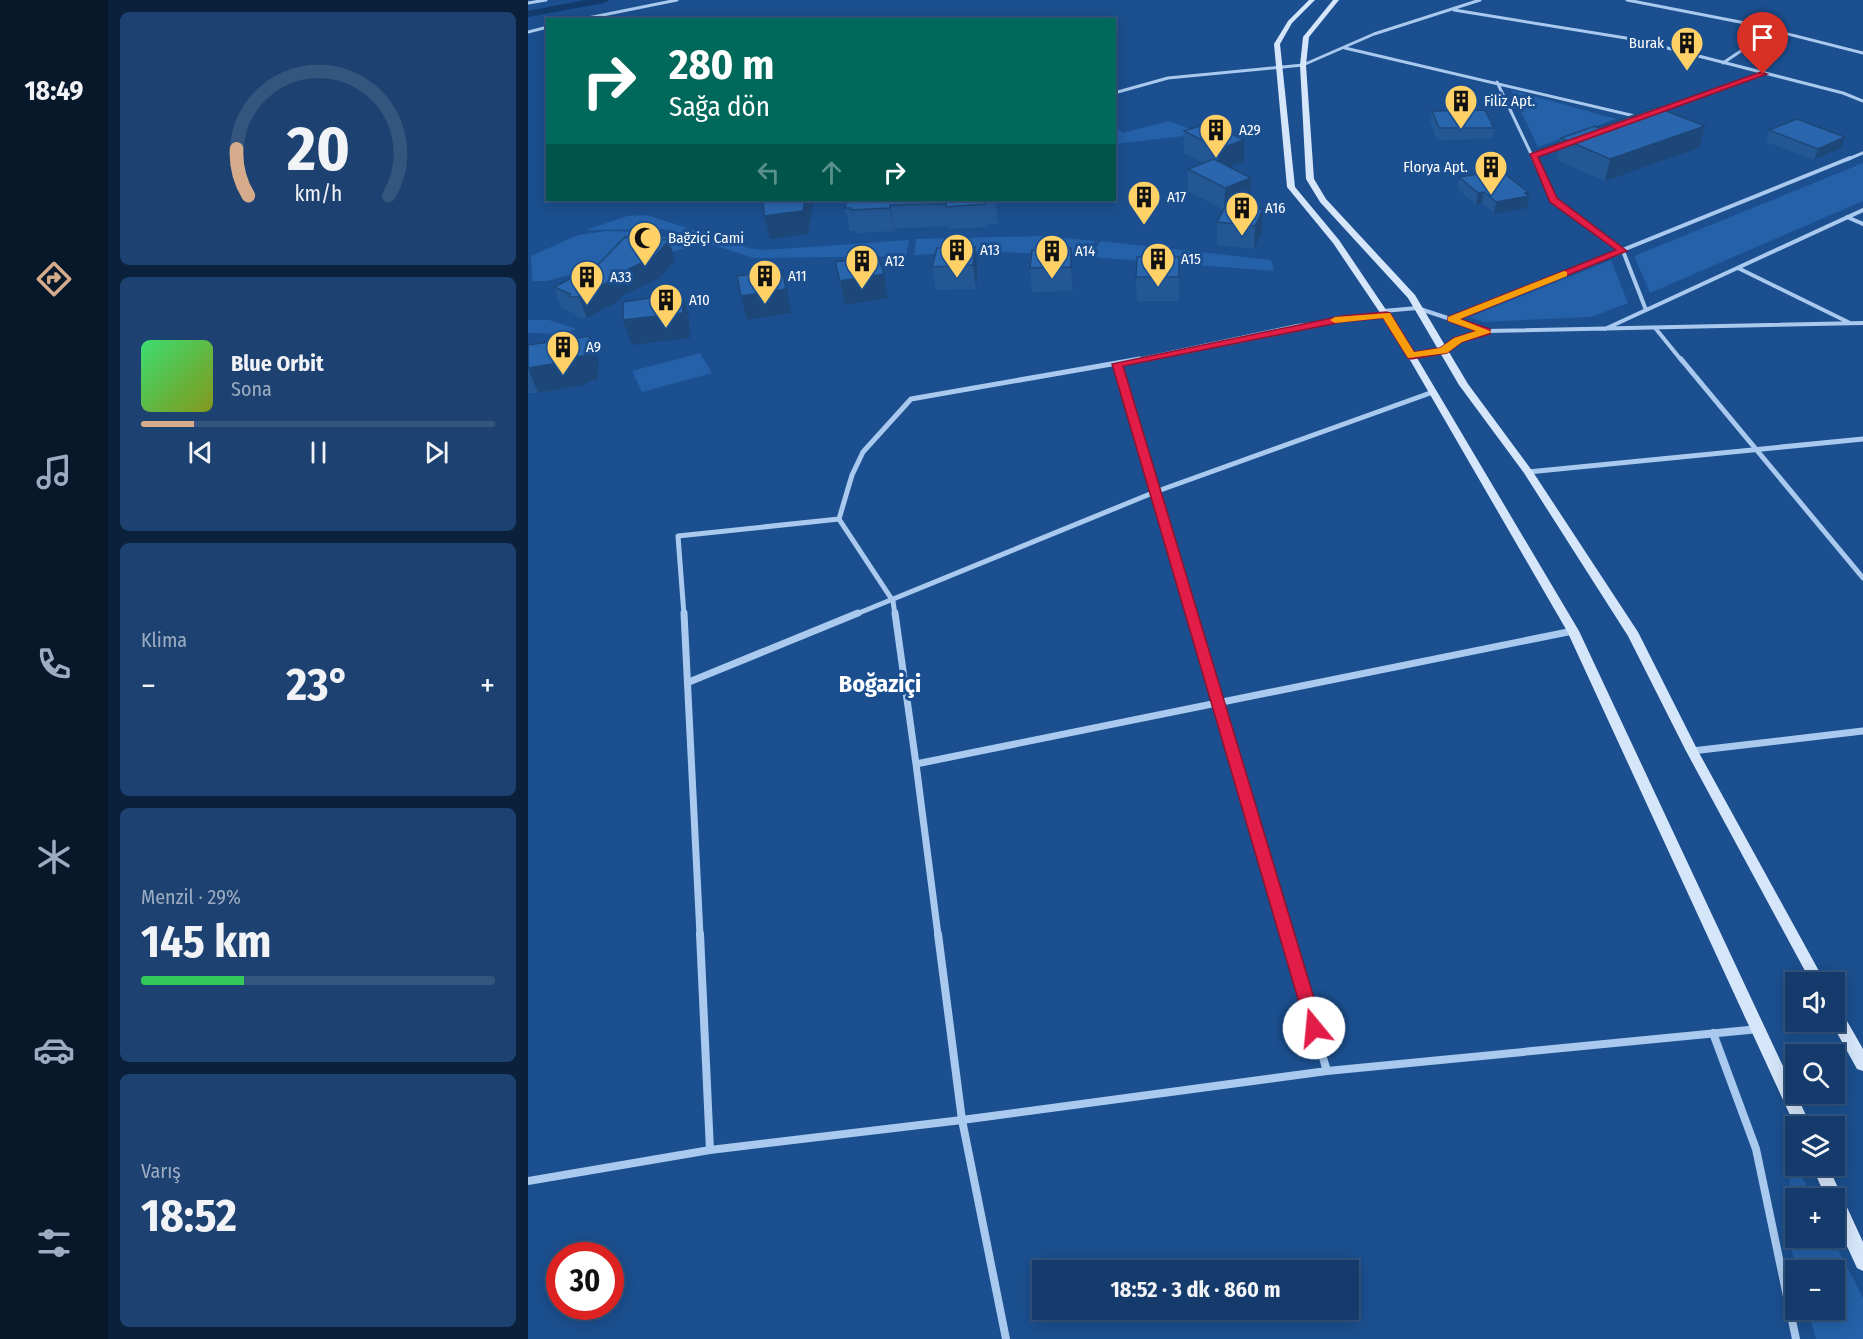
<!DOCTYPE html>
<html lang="tr">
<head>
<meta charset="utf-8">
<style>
	body { margin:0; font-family:"Fira Sans Condensed",sans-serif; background:#1d4271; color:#f1f3f6; height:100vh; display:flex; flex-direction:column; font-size:22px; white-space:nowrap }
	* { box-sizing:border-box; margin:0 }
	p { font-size:20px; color:#9dadc1 }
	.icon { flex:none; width:33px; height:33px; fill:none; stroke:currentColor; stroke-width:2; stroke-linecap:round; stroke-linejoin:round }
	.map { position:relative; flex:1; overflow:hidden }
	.panel { display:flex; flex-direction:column; gap:12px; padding:12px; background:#0b203b; width:420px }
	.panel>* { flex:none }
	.top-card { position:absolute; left:18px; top:18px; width:570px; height:183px; border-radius:0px; box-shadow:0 3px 15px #0003,0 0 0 2px #33557e; background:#00695c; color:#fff; overflow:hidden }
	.fabs { position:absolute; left:1257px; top:972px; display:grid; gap:12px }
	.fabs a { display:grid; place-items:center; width:60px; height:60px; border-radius:0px; background:#143b6b; box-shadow:0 3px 15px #0003,0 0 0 2px #33557e; font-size:30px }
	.speed { position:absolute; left:18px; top:1242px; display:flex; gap:12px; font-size:30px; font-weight:700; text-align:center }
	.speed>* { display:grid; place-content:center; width:78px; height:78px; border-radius:50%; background:#143b6b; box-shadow:0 3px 15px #0003,0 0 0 2px #33557e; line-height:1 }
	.speed .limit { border:9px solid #d22; background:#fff; color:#111 }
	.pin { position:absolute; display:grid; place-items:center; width:51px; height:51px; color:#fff; margin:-62px -26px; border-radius:50% 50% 50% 0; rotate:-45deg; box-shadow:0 0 6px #0007 }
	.pin .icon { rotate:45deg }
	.me { position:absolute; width:66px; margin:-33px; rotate:343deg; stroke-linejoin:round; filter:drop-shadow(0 0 4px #0008) }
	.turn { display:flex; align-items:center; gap:21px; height:126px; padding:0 24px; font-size:27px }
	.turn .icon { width:78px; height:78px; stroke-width:2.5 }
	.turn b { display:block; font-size:42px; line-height:51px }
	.lanes { display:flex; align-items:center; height:57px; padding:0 24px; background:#0003; justify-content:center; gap:30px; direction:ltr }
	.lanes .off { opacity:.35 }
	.big { font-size:45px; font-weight:700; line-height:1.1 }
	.panel .card { flex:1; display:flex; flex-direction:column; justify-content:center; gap:9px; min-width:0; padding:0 21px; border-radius:9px; background:#1d4271 }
	.panel .dial { align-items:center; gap:0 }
	.dial svg { height:156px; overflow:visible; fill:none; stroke:#33557e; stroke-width:7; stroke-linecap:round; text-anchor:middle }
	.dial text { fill:#f1f3f6; stroke:none }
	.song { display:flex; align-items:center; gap:18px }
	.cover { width:72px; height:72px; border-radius:9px; background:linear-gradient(135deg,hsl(140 70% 55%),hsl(70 70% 35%)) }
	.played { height:6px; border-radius:3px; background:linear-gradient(90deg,#d6ab8b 15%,#33557e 15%) }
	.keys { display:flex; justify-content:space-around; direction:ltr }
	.heat { display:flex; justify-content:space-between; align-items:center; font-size:33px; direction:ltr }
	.charge { height:9px; border-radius:4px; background:linear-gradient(90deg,#34c759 29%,#33557e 0) }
	.trip { position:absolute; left:504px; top:1260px; width:327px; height:60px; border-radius:0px; background:#143b6b; box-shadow:0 3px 15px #0003,0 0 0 2px #33557e; font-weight:700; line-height:60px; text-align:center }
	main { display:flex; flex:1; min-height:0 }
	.tab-bar { display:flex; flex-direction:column; width:108px; justify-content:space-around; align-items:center; background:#08182b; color:#9dadc1 }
	.tab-bar .icon { width:42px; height:42px }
	.tab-bar .selected { color:#d6ab8b }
	.tab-bar b { font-size:27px; color:#f1f3f6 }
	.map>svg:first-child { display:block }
	.green { fill:#2461a8 }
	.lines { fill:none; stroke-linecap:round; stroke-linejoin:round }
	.canal { fill:#123a6d; fill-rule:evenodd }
	.street-far4 { stroke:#a9c9ee; stroke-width:3 }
	.street-far3 { stroke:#a9c9ee; stroke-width:4 }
	.street-far2 { stroke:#a9c9ee; stroke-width:5 }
	.street-far1 { stroke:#a9c9ee; stroke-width:7 }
	.street { stroke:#a9c9ee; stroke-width:8 }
	.secondary { fill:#d6e6fa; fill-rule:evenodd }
	.wall { fill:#245895 }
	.shaded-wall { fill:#1d4779 }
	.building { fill:#2a66ad; stroke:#1d4779; stroke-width:1.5 }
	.route { fill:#e11d48; stroke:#92132f; stroke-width:1.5 }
	.slow { fill:#f59e0b }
	.labels { text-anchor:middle; stroke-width:6; stroke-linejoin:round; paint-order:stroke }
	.far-poi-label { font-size:15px; fill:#fff; stroke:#1b4f8f; text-anchor:start }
	.district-label { font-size:24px; font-weight:bold; fill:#fff; stroke:#1b4f8f }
</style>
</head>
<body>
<main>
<nav class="tab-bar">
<b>18:49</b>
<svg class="icon selected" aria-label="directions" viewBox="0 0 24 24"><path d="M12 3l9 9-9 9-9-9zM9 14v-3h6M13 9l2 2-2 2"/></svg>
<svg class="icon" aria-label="music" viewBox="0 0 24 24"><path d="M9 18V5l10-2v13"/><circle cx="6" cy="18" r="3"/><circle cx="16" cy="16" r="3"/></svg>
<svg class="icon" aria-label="phone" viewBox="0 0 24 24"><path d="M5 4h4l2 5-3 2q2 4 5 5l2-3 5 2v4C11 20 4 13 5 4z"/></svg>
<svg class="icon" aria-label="climate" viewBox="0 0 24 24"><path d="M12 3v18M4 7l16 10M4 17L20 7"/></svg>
<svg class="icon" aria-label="car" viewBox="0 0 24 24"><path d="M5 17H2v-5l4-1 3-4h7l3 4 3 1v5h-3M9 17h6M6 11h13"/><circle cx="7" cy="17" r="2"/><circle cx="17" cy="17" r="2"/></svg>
<svg class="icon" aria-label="filters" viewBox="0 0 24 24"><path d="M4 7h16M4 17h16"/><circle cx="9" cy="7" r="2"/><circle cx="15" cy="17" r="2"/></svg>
</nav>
<section class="panel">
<div class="card dial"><svg viewBox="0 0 100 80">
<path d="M14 69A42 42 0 1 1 86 69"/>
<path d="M14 69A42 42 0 0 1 8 45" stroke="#d6ab8b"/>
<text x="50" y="56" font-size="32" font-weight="700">20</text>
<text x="50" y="72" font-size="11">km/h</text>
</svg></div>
<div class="card">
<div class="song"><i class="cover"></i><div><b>Blue Orbit</b><p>Sona</p></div></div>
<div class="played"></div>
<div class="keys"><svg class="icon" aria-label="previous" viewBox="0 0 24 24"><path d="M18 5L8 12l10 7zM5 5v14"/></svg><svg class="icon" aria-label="pause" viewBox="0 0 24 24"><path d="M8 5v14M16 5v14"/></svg><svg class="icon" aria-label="next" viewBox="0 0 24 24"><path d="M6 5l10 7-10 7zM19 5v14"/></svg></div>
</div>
<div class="card"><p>Klima</p>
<div class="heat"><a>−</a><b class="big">23°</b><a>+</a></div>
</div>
<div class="card"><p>Menzil · 29%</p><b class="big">145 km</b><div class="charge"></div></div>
<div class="card"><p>Varış</p><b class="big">18:52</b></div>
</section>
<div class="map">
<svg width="1335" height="1339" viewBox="0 0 1335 1339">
	<rect width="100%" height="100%" fill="#1b4f8f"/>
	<path class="green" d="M983,90l105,29 -78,28z
		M641,121l42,16 -27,-1 -69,8 -1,-17 9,6z
		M1335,163v38l-213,92 -16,-37z
		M119,215l101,33 16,2 145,-10 -3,16 -152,2 -91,-29 -77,1 41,-14z
		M79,231l40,1 33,9 4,8 -76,15 -60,17h-16l-1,-25 47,-21z
		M515,236l52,5 -10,15 -103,-5 -68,4 2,-16z
		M573,241l170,19 3,11 -185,-14z
		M1083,260l17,43 -37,14 -108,5 -13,-5z
		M0,320h21l27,9 -16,5 -32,-1z
		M172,353l12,20 -70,19 -10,-21z
		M1263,1155l22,43h-17v40h36l31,60v41h-47l-8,-29h26v-40h-37l-10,-36z"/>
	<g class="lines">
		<path class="canal" d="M57,0h25l-6,3 -76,14v-6z"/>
		<path class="street-far4" d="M1099,0l113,22 123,31
			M0,3l18,-3
			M926,10l178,29 211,54 20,8
			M50,20l99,-20
			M0,32l20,-5
			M817,48l294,69
			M1195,63l49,-33
			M969,82l37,78
			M586,93l54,-15 135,-13 71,-31 106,-34
			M1129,112l106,-38
			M1005,155l32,-11
			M1318,160l17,-7"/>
		<path class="street-far3" d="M1005,158l20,42 70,51 23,59
			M1319,217l16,7
			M1210,268l112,55
			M855,311l34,-3 70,23 376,-8
			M924,319l398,-161
			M1077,329l258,-119
			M1128,329l26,32
			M883,356l33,-5 14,-11 28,-8
			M605,361l164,-35 89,-11"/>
		<path class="street-far2" d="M1153,359l182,219
			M590,364l74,251
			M1000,472l335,-33
			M311,519l13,-44 11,-23 48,-53 229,-40
			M156,615l-6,-79 161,-17 54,82 2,14
			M326,615l301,-123 278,-100"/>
		<path class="street-far1" d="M156,613l16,322
			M367,613l21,151
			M664,613l95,322
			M161,682l169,-69
			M1164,751l171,-20
			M410,935l-22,-171 657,-133"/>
		<path class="street" d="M172,934l10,216
			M758,934l41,137
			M1185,1033l43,116 40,190
			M0,1181l182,-31 252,-30 -24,-186
			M478,1339l-44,-219 365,-49 432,-42"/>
		<path class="secondary" d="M781,0h6l-23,23 -12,21 15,143 44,53 68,101 172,290 232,495 -15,2 -229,-497 -168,-290 -66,-98 -46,-56 -13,-143 14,-23z
			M805,0h6l-30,37 -3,28 8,114 12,20 89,96 53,89 65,88 105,160 60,119 127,231h-14l-125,-231 -58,-115 -104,-163 -65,-88 -51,-87 -88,-96 -14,-23 -6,-114 3,-28z
			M1306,1005l5,2 24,42v22l-6,-2 -26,-47h3z
			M1284,1166h16l35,76v29l-6,-3 -23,-50v-20h-8z"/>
	</g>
	<path class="wall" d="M904,111l62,17 -2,11 -55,1 -7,-18z
		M1177,126l-6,22 -94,33 -48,-21 4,-22 37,-10z
		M1241,130l76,7 -4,11 -27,12 -48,-18z
		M656,131l60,9v22l-15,5 22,11v23l-15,5 27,3 -1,23 -8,17 -37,-4v-23l7,-12 -36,-19v-22l16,-6 -20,-10z
		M931,177l69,18 1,1 -2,12 -33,6 -12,-11 -6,2 -18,-16z
		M469,200l1,24h-11l1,3 -39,2v-2l-55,1v3l-39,2v-2h-5l-5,-23z
		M447,247l3,24 -2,18 -40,1 -4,-23z
		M543,248l2,43 -41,1 -2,-24z
		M651,257v44h-42l-1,-24z
		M147,260l-15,18 -40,19 1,3 -34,18h-9l-2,-4 -15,-6 -7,-21 38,-16z
		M307,262l49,12 4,24 -43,7z
		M62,336l9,25 -1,19 -12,2v3l-48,8h-10v-48z"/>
	<path class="shaded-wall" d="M1177,126l-6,22 -94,33 5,-22z
		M1317,137l-4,11 -27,12 4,-11z
		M716,140v22l-26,9 1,-22z
		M723,178v23l-27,9 1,-22z
		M956,192l-2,11 -6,2 2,-12z
		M1000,192v4h1l-2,12 -33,6 2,-12z
		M277,200h9l-6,34 -38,5 -6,-23z
		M468,200h1v3l1,21z
		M362,205l4,23v3l-4,-23z
		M735,209l-1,23 -8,17 1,-23z
		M141,240l6,20 -15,18 -40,19 1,3 -34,18 -8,-21z
		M447,247l3,24 -2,18 -3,-24z
		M543,248l1,24 1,19 -2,-24z
		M254,270l10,43 -45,7 -6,-24z
		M356,274l4,24 -43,7 -5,-24z
		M154,293l7,24 1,21 -58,7 -9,-25z
		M62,336l9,25 -1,19 -12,2v3l-48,8 -10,-25 49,-11z"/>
	<path class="building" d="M1128,107l49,19 -95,33 -49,-21 34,-12 3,2z
		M957,110l9,18h-55l-7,-17z
		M1269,119l48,18 -27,12 -49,-19z
		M681,123l35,17 -25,9 -35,-18z
		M686,159l37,19 -26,10 -37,-19z
		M965,172l4,3 8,-1 23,18 -3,1 4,3 -33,6 -12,-10 -6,1 -19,-16z
		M235,200h42l-2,11 -39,5z
		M319,200h149v1l-11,1v2l-39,3v-3l-56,1v3l-39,2v-2h-6z
		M698,205l37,4 -8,17 -38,-4z
		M97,237l44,3 -15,17 -44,21 4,1 -35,18h-9v-3l-16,-7 34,-17 4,1z
		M447,247l-2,18 -41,2 5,-19z
		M543,248v19l-41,1 2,-18z
		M350,256l6,18 -44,7 -5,-19z
		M609,257h42v20h-43z
		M254,270l4,19 -45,7 -4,-20z
		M154,293l1,20 -60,7v-18z
		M62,336l-1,19 -12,2 -1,3 -48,8v-23z"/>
	<path class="route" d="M1233,72l6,2 -229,83 19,41 70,53 -167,68 30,10v5l-28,8 -15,11 -36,6 -3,-1 -25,-40 -41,4 -219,44 200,662 -3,5 -6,3 -6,-3 -196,-669 230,-48 44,-4 4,1 24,39 26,-4 14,-10 22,-7 -28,-10v-4l168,-67 -66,-48 -20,-48z"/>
	<path class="slow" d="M1036,271l3,1v4l-107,43 32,13 -30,10 -15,11 -39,5 -25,-40 -48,5 -5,-3 5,-3 55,-4 24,39 26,-4 14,-10 22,-7 -28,-10v-4z"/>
	<defs>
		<g id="building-pin" transform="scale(1.725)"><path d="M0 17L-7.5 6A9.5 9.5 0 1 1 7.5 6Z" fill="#ffd166" stroke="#1b4f8f"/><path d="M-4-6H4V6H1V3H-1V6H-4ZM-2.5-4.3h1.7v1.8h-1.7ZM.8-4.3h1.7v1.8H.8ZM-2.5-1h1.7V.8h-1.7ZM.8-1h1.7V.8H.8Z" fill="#111"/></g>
		<g id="mosque-pin" transform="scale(1.725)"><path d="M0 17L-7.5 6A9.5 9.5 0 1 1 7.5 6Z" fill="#ffd166" stroke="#1b4f8f"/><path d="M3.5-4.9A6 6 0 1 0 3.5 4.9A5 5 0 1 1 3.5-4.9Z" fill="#111"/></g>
	</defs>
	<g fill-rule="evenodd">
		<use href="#building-pin" x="1159" y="43"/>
		<use href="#building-pin" x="933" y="101"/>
		<use href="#building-pin" x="688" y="130"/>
		<use href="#building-pin" x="963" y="167"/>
		<use href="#building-pin" x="616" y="197"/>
		<use href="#building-pin" x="714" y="208"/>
		<use href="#mosque-pin" x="117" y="238"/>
		<use href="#building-pin" x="429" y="250"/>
		<use href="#building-pin" x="524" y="251"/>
		<use href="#building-pin" x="630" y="259"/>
		<use href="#building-pin" x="334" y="261"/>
		<use href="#building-pin" x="237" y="276"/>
		<use href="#building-pin" x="59" y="277"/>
		<use href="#building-pin" x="138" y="300"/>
		<use href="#building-pin" x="35" y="347"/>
	</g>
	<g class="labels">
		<g class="far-poi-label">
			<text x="1136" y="48" text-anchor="end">Burak</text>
			<text x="956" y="106">Filiz Apt.</text>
			<text x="711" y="135">A29</text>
			<text x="940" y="172" text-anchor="end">Florya Apt.</text>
			<text x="639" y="202">A17</text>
			<text x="737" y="213">A16</text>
			<text x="140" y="243">Bağziçi Cami</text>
			<text x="452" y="255">A13</text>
			<text x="547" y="256">A14</text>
			<text x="653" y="264">A15</text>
			<text x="357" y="266">A12</text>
			<text x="260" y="281">A11</text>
			<text x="82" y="282">A33</text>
			<text x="161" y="305">A10</text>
			<text x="58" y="352">A9</text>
		</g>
		<g class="district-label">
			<text x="352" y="692">Boğaziçi</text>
		</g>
	</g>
</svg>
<div class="fabs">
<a><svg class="icon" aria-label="sound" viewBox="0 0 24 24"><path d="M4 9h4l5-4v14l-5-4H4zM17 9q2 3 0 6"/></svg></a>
<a><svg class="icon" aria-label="search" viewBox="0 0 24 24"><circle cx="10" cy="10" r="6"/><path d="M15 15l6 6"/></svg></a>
<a><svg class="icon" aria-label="layers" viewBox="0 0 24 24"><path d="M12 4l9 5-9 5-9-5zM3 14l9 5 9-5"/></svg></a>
<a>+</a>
<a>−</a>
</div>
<div class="speed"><div class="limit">30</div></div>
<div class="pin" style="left:1235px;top:74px;background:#d93025"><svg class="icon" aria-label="arrive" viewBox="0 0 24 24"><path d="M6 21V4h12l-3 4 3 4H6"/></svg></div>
<svg class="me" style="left:786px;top:1028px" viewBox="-20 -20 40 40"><circle r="19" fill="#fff"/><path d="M0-13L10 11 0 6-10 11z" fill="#e11d48"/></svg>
<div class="trip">18:52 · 3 dk · 860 m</div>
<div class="top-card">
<div class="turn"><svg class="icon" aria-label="right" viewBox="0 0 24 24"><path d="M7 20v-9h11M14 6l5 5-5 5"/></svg><div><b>280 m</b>Sağa dön</div></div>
<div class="lanes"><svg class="icon off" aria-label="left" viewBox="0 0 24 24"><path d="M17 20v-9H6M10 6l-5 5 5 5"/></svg><svg class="icon off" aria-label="ahead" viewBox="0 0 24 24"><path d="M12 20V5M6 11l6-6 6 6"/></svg><svg class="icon" aria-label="right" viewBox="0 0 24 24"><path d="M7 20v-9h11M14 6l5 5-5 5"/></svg></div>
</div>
</div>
</main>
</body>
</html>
